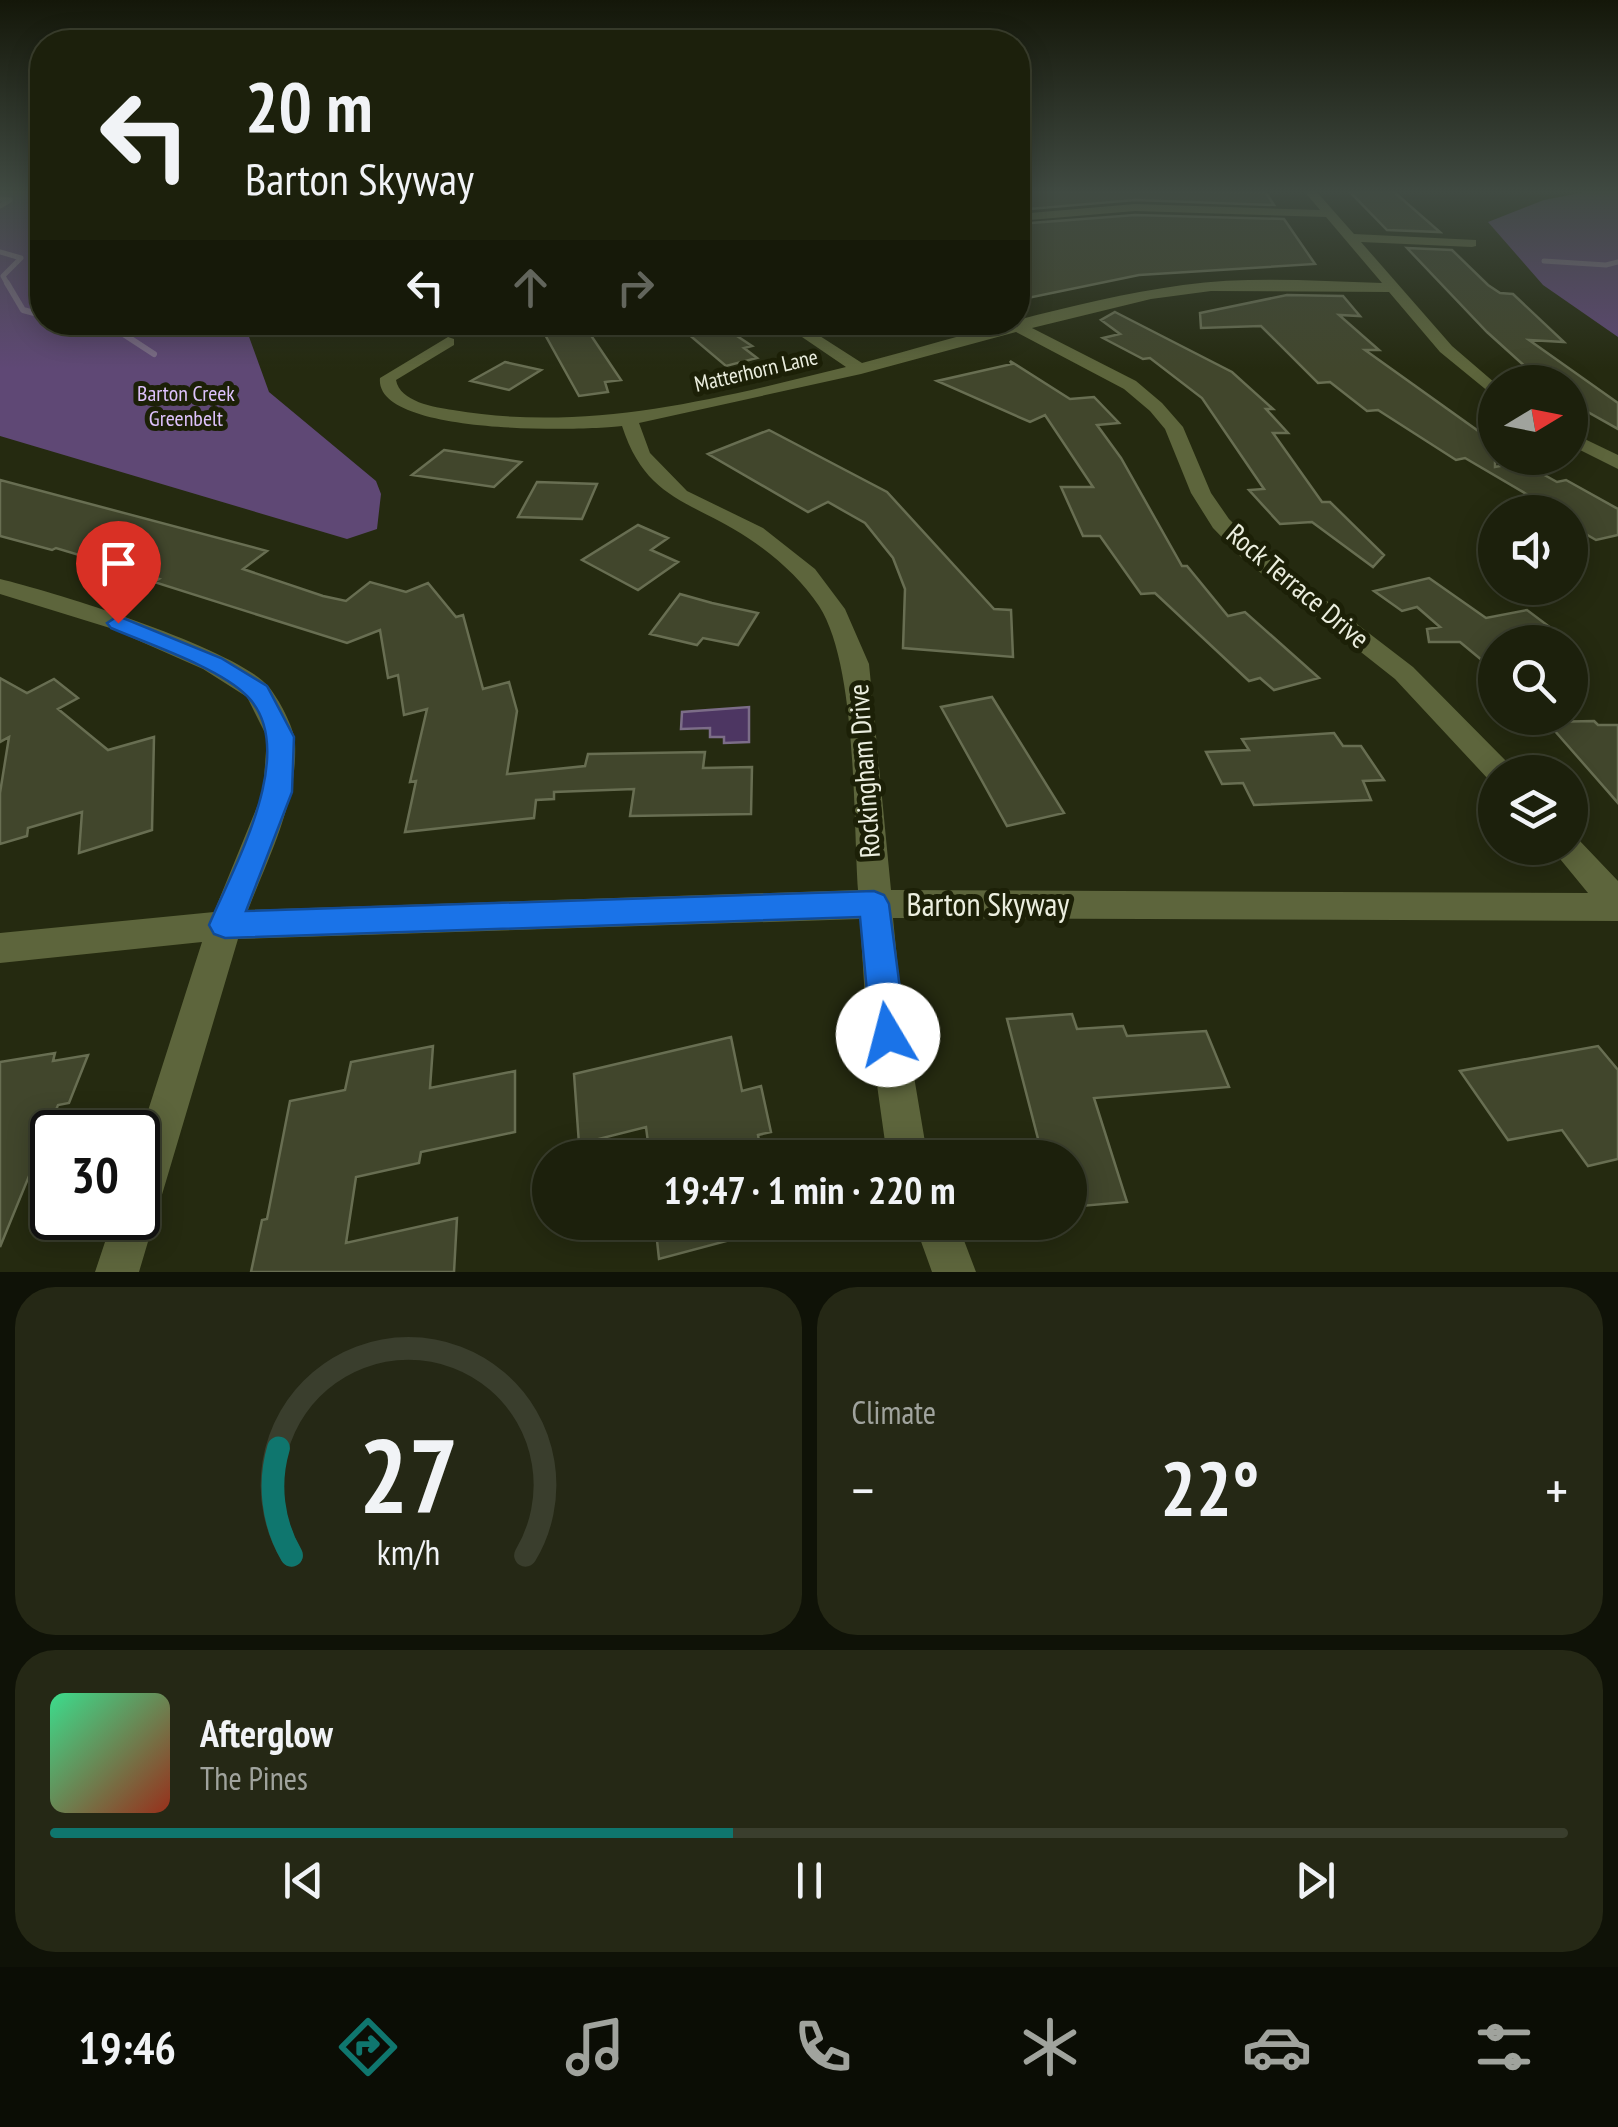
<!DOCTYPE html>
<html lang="en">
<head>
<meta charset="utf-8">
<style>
	body { margin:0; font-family:"PT Sans Narrow",sans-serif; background:#252815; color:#f1f3f6; height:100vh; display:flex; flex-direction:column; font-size:38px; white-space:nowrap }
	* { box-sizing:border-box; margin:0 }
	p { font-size:32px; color:#a0a39d }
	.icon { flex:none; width:55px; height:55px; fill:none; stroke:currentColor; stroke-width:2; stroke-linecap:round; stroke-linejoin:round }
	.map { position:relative; height:1272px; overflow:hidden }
	.panel { display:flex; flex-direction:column; gap:15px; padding:15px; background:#0f1207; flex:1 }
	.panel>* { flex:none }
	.top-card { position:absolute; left:30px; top:30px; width:1000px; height:305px; border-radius:40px; box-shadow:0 5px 25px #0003,0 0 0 2px #3a3e2d; background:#1c200c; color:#f1f3f6; overflow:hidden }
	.needle { width:65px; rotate:80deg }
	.fabs { position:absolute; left:1478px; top:365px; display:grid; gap:20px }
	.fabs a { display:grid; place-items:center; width:110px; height:110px; border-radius:50%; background:#1c200c; box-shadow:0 5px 25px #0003,0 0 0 2px #3a3e2d; font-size:50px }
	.speed { position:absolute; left:30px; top:1110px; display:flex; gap:20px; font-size:50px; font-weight:700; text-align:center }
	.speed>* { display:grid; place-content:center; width:130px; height:130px; border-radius:50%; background:#1c200c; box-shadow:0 5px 25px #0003,0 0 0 2px #3a3e2d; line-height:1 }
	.speed .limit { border:5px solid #111; border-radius:15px; background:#fff; color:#111 }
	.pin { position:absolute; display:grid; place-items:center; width:85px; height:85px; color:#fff; margin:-102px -42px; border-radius:50% 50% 50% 0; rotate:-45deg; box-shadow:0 0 10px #0007 }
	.pin .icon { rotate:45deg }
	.me { position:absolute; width:110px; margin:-55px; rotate:352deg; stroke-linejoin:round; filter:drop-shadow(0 0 8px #0008) }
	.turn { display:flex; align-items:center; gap:35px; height:210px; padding:0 50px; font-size:45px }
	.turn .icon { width:130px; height:130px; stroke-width:2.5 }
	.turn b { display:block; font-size:70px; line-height:85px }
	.lanes { display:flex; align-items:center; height:95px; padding:0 50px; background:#0003; justify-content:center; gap:50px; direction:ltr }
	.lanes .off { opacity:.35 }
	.big { font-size:75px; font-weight:700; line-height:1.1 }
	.panel .card { flex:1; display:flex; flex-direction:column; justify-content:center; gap:15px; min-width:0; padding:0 35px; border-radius:40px; background:#252815 }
	.panel .dial { align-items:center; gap:0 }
	.dial svg { height:260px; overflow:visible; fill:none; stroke:#3a3e2d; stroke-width:7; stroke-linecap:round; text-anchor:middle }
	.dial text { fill:#f1f3f6; stroke:none }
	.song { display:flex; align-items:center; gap:30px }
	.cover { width:120px; height:120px; border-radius:15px; background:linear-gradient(135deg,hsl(150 70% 55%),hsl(10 70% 35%)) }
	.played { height:10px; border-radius:5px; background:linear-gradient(90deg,#0f766e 45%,#3a3e2d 45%) }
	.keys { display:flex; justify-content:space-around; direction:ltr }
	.heat { display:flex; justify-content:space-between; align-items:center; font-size:55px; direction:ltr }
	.panel .tiles { flex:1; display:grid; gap:15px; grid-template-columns:1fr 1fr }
	.card:last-child { grid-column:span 2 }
	.trip { position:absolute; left:532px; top:1140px; width:555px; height:100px; border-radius:50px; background:#1c200c; box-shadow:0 5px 25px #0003,0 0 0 2px #3a3e2d; font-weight:700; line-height:100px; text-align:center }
	.tabs { display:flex; height:160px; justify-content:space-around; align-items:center; background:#0b0d05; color:#a0a39d }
	.tabs .icon { width:70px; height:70px }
	.tabs .selected { color:#0f766e }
	.tabs b { font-size:45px; color:#f1f3f6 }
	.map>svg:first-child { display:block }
	.forest { fill:#5f4875 }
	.water { fill:#4d3662; stroke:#7c6d88; stroke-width:2.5 }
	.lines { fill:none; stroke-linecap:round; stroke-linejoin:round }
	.stream-far1 { stroke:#7c6d88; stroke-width:5 }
	.stream { stroke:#7c6d88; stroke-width:6 }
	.building { fill:#41462c; stroke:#686e52; stroke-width:2.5 }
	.minor { fill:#5d653c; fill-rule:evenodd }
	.route { fill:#1a73e8; stroke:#114b97; stroke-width:2.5 }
	.labels { text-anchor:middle; stroke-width:10; stroke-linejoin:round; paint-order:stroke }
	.far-street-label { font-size:22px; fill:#ebeedf; stroke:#1c2007 }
	.far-park-label { font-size:22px; fill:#dec2fc; stroke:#1c2007 }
	.street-label { font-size:28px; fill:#ebeedf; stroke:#1c2007 }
	.near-street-label { font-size:32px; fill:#ebeedf; stroke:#1c2007 }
</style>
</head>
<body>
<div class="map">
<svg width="1618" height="1272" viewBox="0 0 1618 1272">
	<rect width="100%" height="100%" fill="#252a10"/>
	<path class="forest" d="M0,191h42v131l202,1 25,69 107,89 5,13 -4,35 -30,10 -347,-103z
		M1589,191h29v146l-75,-52 -55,-63 56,-22z"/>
	<path class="water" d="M749,707v35l-25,1v-6h-14v-9l-29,1 1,-17z"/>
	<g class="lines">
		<path class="stream-far1" d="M0,199l10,1 -10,6
			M0,252l21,6 -18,18 5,9
			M1544,261l62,4 12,-3"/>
		<path class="stream" d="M7,283l16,27 19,5
			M105,322l49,32"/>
	</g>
	<path class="building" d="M1018,191l248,2 8,12 -139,-5 -117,10z
		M1349,191h44l47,41 -53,-2z
		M1135,215l149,4 31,45 -176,11 -121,25v-76z
		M1407,248l45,2 36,35 12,8 13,1 51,48 -35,-2 89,63v26l-48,-27v-20l-31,-3 -52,-47z
		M1287,295l56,1 17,20 -21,-1 40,35h-14l130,93v24l26,-5 36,20 9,-2 52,29v26l-22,5 -26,-15v-13h-13l-92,-54 -9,2 -78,-50 -11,1 -37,-29 -12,1 -57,-57 -60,2 -1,-15z
		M1115,312l117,60 41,37h-7l22,24h-15l49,69h8l54,53 -11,12 -61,-45 -32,2 -31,-34 15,-1 -62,-91 -52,-40 -7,1 -40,-21 17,-4 -19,-14z
		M538,322h44l39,58 -16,2 3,10 -29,4z
		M674,322h42l36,24 -8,2 13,10 -31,8z
		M1010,361l60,38 24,-2 25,26 -22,2 24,33 61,108h5l41,50 17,-4 74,66 -45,12 -14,-12 -11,3 -94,-88 -14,1 -41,-58h-17l-22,-49h32l-48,-72 -15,7 -93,-41 75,-17z
		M505,362l36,8 -32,20 -38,-9z
		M769,430l118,62 107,117 17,1 2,47 -110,-9 2,-59 -12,-31 -28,-35 -37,-21 -20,10 -100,-58z
		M444,450l77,12 -27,25 -82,-12z
		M0,480l267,71 -24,18 80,27 23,5 24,-19 36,10 22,-9 28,34 7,-2 20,74 26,-7 8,29 -10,63 78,-8 3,-12 117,-2 -2,16 49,-1 -1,47 -121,2 4,-27 -80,3v7l-18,1 -2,18 -129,14 11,-51 -6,1 17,-73 -23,6 -6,-40 -10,3 -8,-48 -33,13 -193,-61 5,-3 -103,-31 -4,2 -52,-14z
		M537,482l60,2 -15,35 -64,-2z
		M638,525l30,13 -17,12 27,12 -40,28 -56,-30z
		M1429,578l57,40 41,-8 28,21 -21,4 10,7h-49v29l-35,-29h-31l-2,-13 13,-2 -23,-20 -15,4 -28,-20z
		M680,594l32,9 46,10 -20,32 -35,-7 -6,7 -47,-11z
		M0,678l27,15 27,-14 24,19 -20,11 50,41 46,-13 -2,93 -73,23 3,-41 -54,16 -1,8 -27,8v-51l9,-56 -9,5z
		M992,697l72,116 -57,13 -66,-119z
		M1594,721l4,4h20v78l-71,-81z
		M1334,733l9,13h18l23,34 -21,1 8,19 -117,5 -11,-22 -21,1 -16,-32 43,-2 -7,-11z
		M1072,1014l5,15 46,-3 4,10 79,-5 23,56 -135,11 33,104 -57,5v-49h-27l-36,-139z
		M731,1037l11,54 19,-5 10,46 -13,3 4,23h-112l-4,-31 -67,17 -5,-70z
		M433,1046l-3,42 85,-17v61l-94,20 -2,11 -63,14 -10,66 111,-25 -3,54h-203l11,-52 5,-1 23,-118 55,-11 6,-28z
		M1598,1046l20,24v89l-30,7 -26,-36 -54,10 -48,-69z
		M55,1053l-2,8 35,-6 -19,48 -11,2 -58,142v-185z
		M655,1222h108l1,9 -105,28z"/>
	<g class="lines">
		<path class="minor" d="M1304,191h12l38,43 122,6v6l-4,1 -111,-5 91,104 43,37v14l-55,-45 -51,-60 -178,-1 -60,8 -119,29 104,53 26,22 21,24 28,66 18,26 29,29 155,119 96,97 4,8h-18v10l-6,-2 -94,-101 -153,-121 -29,-30 -22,-35 -26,-64 -15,-18 -26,-22 -108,-57 -155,42 -222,49 11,30 37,38 76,37 52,41 30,40 24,55 22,226 697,3 -37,-45h19v-12l8,3 40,42v40l-725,-3 8,81 24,143 6,16h-41l-5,-16 -20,-143 -5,-80 -622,20 -99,333h-44l18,-54h25v-76l64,-200 -202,21v-30l214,-21 49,-120 4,-55 -20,-40 -44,-28 -93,-41 -110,-34v-15c54,13 236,69 269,108 9,11 25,40 26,55 3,59 -26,114 -47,168l610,-20c-5,-74 -1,-225 -39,-284 -18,-27 -44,-50 -71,-68 -58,-38 -102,-38 -126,-112 -38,5 -248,10 -242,-48l68,-41 6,2v6l-58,35c4,22 38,27 57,30 134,23 263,-11 393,-43l-66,-45h18l64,41c106,-28 212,-63 321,-78 66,-9 133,-4 199,-2l-56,-66 -191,-6 -117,10v-7l117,-10 185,6z
			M1570,432l48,23v14l-48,-24z
			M914,1222h43l19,50h-44z"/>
	</g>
	<linearGradient id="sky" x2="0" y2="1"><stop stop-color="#141709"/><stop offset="0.52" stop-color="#404a42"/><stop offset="1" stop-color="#404a42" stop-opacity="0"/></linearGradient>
	<rect width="1618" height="369" fill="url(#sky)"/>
	<path class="route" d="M118,616l103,42 46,28 27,51 -2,55 -46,119 628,-20 10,4 5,9 17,131 -5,12 -13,4 -12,-4 -5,-12 -11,-118 -635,21 -11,-4 -5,-9c24,-57 92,-175 38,-229 -27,-28 -99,-52 -136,-68l-4,-5z"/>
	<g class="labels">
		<g class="far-street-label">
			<text transform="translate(756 370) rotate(-13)" y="8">Matterhorn Lane</text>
		</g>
		<g class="far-park-label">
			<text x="186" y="401">Barton Creek<tspan x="186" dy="25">Greenbelt</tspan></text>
		</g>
		<g class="street-label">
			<text transform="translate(1298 586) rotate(40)" y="10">Rock Terrace Drive</text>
			<text transform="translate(864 771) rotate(-94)" y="10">Rockingham Drive</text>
		</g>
		<g class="near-street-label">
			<text x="988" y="916">Barton Skyway</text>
		</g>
	</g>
</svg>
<div class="fabs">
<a><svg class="needle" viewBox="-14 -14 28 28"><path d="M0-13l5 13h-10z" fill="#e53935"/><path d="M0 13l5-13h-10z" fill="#a0a39d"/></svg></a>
<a><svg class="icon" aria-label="sound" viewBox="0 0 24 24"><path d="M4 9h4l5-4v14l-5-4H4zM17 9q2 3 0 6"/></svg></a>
<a><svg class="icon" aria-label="search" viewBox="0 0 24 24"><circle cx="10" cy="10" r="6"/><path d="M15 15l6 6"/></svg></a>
<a><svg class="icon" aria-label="layers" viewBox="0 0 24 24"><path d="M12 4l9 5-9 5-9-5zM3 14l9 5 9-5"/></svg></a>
</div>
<div class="speed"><div class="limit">30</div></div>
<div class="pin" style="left:118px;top:623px;background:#d93025"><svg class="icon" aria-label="arrive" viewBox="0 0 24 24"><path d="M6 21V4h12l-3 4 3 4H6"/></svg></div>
<svg class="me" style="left:888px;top:1035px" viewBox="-20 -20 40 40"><circle r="19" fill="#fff"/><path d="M0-13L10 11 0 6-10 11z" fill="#1a73e8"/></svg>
<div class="trip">19:47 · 1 min · 220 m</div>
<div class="top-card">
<div class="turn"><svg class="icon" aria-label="left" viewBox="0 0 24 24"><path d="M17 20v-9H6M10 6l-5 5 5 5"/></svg><div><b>20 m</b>Barton Skyway</div></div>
<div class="lanes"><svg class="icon" aria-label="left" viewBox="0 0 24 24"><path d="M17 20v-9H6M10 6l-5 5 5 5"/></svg><svg class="icon off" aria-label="ahead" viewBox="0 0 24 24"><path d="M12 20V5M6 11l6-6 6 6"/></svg><svg class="icon off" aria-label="right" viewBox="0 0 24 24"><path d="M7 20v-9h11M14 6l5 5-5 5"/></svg></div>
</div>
</div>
<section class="panel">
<div class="tiles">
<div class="card dial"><svg viewBox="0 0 100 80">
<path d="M14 69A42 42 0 1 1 86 69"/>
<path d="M14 69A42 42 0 0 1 10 36" stroke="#0f766e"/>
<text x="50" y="56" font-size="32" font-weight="700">27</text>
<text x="50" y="72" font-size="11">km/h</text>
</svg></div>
<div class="card"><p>Climate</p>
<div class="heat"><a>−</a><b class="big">22°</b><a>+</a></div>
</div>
<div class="card">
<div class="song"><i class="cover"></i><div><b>Afterglow</b><p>The Pines</p></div></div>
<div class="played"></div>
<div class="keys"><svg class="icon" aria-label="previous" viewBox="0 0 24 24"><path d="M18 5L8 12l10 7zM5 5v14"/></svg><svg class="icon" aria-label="pause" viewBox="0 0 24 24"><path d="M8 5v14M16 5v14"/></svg><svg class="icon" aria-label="next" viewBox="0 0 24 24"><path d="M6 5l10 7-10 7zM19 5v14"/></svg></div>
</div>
</div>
</section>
<nav class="tabs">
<b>19:46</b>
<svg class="icon selected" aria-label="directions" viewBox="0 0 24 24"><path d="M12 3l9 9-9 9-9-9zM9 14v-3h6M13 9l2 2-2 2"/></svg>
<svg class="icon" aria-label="music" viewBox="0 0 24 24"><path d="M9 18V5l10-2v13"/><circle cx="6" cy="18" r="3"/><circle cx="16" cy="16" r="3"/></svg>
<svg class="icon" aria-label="phone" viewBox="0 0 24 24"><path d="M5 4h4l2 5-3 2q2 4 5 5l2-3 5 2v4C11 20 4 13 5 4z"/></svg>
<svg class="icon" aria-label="climate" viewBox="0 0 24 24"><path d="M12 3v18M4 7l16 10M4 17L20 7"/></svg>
<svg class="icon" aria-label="car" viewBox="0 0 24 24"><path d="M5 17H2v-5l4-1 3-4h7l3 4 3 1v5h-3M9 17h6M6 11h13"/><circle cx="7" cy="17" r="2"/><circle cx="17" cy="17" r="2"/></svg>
<svg class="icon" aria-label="filters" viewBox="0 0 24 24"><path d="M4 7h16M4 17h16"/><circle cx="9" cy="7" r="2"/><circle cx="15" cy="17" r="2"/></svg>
</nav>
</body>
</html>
